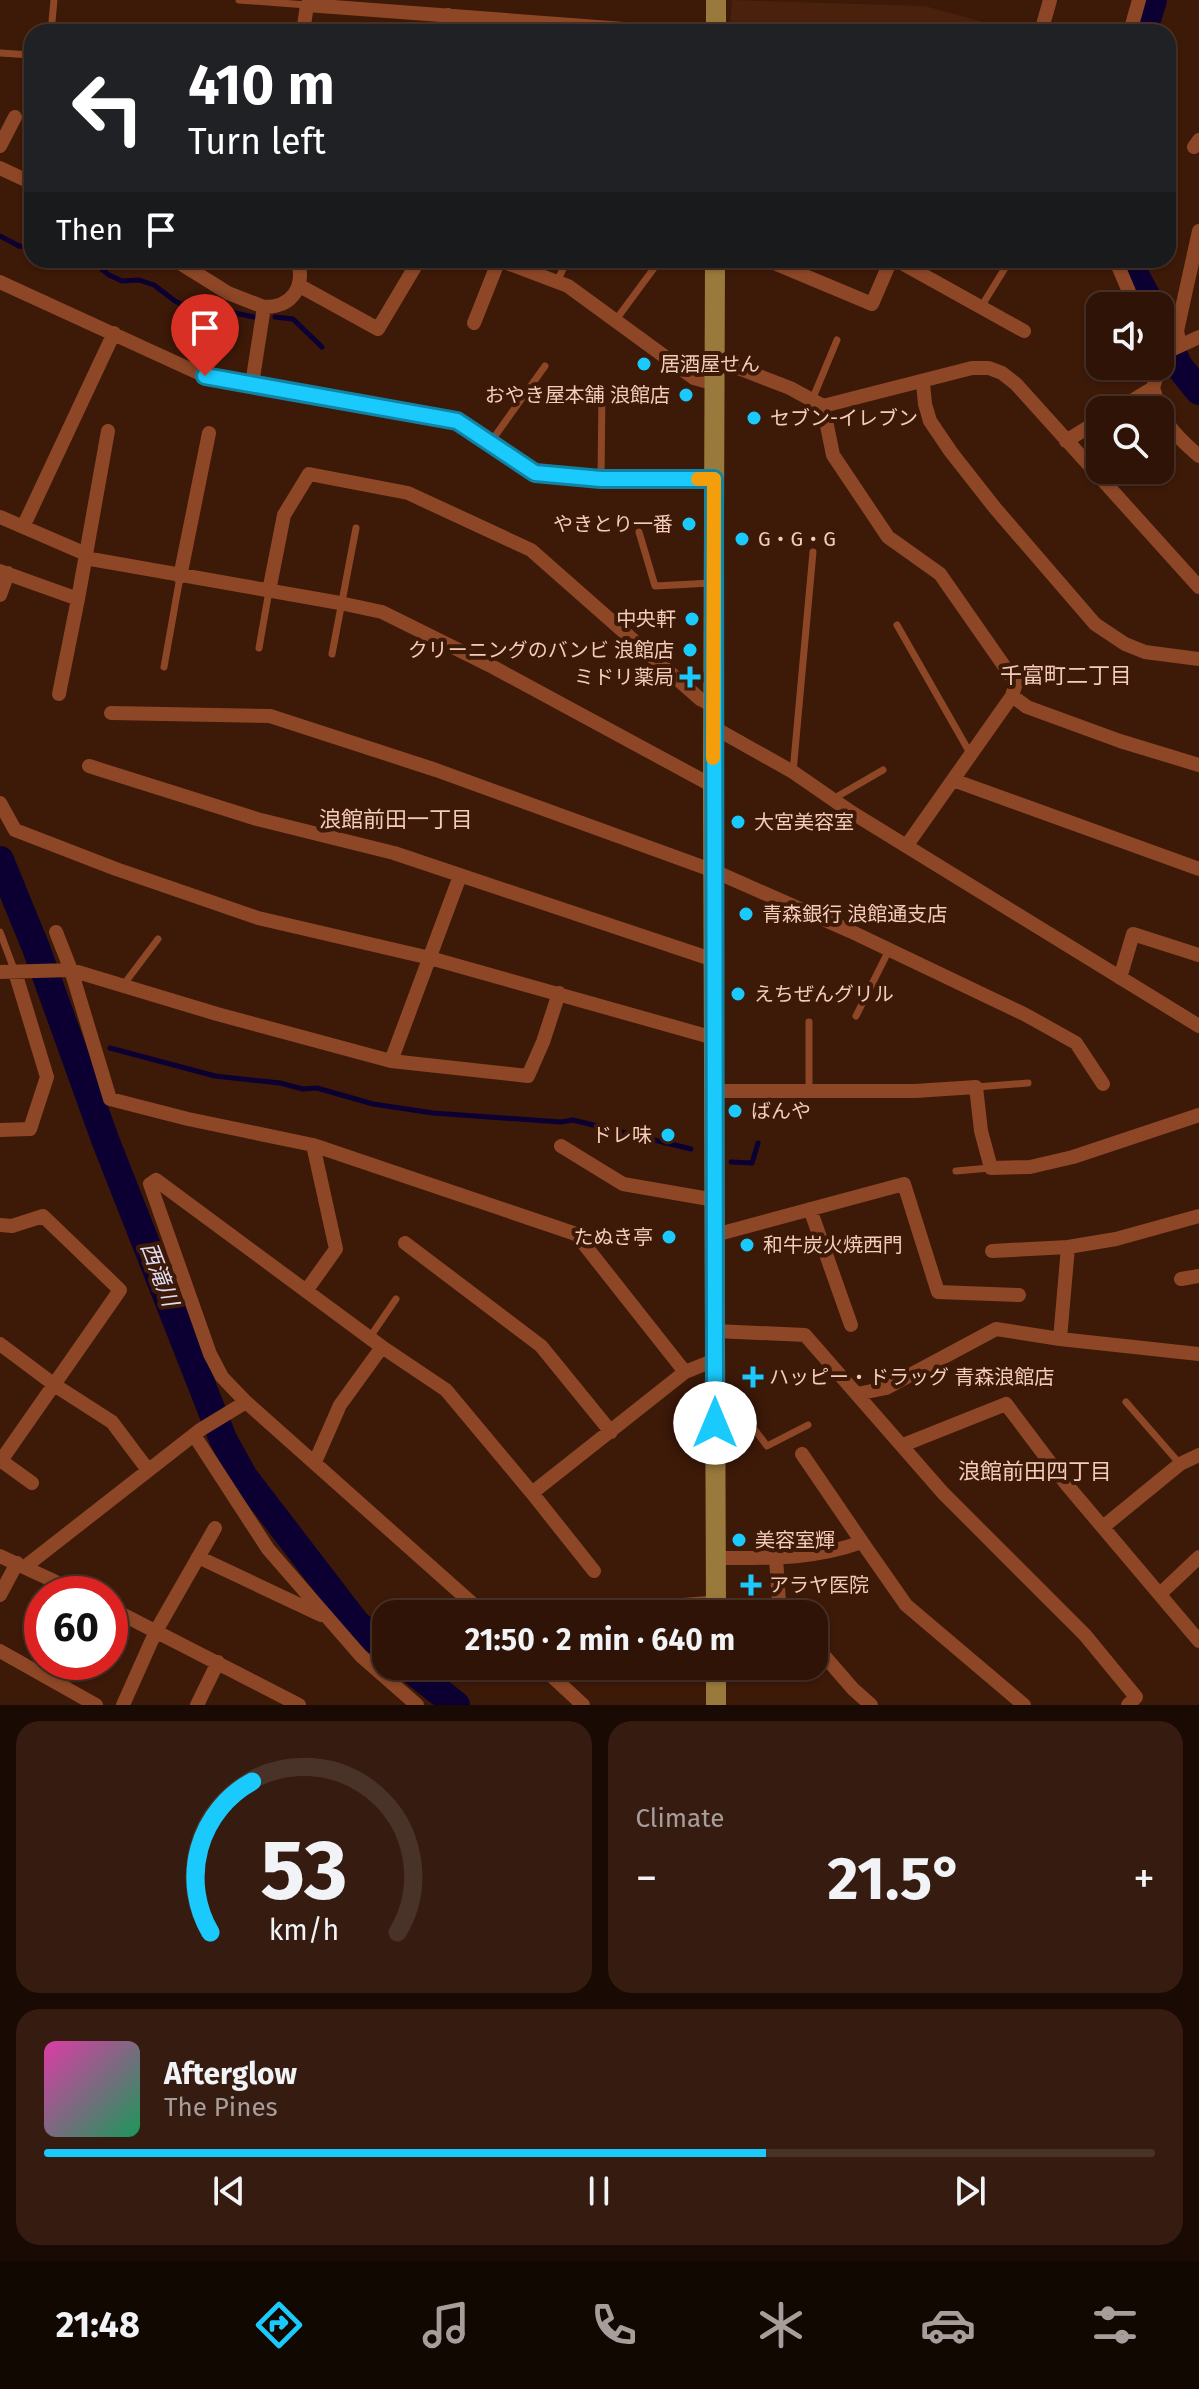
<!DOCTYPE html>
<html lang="en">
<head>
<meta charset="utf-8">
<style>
	body { margin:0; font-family:"Fira Sans","Noto Sans JP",sans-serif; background:#361c10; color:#f1f3f6; height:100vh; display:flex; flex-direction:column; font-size:30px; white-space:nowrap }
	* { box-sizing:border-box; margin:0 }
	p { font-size:26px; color:#a79e9b }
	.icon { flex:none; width:44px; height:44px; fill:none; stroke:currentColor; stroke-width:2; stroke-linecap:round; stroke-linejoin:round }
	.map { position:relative; height:1705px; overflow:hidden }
	.details { display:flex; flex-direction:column; gap:16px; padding:16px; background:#190a03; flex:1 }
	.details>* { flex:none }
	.banner { position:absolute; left:24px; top:24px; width:1152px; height:244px; border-radius:24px; box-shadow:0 2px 6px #0004,0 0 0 2px #493228; background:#202124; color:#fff; overflow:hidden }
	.buttons { position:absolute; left:1086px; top:292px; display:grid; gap:16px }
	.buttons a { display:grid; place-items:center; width:88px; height:88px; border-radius:16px; background:#2e1306; box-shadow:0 2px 6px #0004,0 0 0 2px #493228; font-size:40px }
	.speed { position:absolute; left:24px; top:1576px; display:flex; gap:16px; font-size:40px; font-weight:700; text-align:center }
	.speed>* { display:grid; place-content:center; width:104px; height:104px; border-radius:50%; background:#2e1306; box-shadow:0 2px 6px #0004,0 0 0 2px #493228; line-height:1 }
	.speed .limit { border:12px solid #d22; background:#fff; color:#111 }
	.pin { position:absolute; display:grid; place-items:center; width:68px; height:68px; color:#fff; margin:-82px -34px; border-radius:50% 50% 50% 0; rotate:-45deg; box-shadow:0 0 8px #0007 }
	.pin .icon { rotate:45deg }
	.me { position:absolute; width:88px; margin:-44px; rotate:0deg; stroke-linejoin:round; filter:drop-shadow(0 0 6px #0008) }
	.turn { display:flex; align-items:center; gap:28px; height:168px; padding:0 32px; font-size:36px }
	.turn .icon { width:104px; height:104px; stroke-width:2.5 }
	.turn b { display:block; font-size:56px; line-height:68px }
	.then { display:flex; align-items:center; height:76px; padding:0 32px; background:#0003; gap:16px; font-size:30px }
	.big { font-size:60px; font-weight:700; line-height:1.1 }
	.details .tile { flex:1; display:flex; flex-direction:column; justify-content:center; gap:12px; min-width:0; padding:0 28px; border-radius:24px; background:#361c10 }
	.details .dial { align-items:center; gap:0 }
	.dial svg { height:208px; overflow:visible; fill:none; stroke:#493228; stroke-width:7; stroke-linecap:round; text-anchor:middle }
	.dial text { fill:#f1f3f6; stroke:none }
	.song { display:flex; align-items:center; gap:24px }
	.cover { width:96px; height:96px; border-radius:12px; background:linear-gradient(135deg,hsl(320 70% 55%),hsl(150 70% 35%)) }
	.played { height:8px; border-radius:4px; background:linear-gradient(90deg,#1acafc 65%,#493228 65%) }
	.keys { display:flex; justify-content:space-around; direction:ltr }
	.heat { display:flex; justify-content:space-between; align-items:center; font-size:44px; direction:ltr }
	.details .tiles { flex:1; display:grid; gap:16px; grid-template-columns:1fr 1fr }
	.tile:last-child { grid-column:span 2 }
	.trip { position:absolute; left:372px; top:1600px; width:456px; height:80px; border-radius:24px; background:#2e1306; box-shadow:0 2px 6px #0004,0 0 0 2px #493228; font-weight:700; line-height:80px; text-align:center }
	.menu { display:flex; height:128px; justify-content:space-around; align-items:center; background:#120802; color:#a79e9b }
	.menu .icon { width:56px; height:56px }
	.menu .current { color:#1acafc }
	.menu b { font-size:36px; color:#f1f3f6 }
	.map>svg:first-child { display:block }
	.built { fill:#49210d }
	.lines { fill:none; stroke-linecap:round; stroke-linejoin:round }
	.stream { stroke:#0c0032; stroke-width:5 }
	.river { stroke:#0c0032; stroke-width:28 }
	.lane { stroke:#8d4726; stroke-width:7 }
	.street { stroke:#8d4726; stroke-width:14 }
	.primary { stroke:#9a7a3c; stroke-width:20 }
	.route-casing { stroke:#1183a4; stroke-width:20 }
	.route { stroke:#1acafc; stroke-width:14 }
	.slow { stroke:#f59e0b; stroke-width:14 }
	.poi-dot { fill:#1acafc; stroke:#3d1908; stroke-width:3 }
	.labels { text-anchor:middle; stroke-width:8; stroke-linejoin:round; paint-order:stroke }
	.poi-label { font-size:20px; fill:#f5ccba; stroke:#3d1908; text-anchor:start }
	.neighbourhood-label { font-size:22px; fill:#f5ccba; stroke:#3d1908 }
	.water-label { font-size:22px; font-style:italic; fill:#dddef5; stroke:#3d1908 }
</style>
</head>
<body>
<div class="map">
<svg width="1199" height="1705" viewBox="0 0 1199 1705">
	<rect width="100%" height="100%" fill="#3d1908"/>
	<path class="built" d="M732,0l193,6 58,16 -3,10h-234l-16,-6z"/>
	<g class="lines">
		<path class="stream" d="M0,236l19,10 13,1
			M91,260l18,15 13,6 17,-1 15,5 21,16 18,9 23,-1 38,8
			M275,317l18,2 29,28
			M110,1048l105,28 65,7 23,6 14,-1 56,16 60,9 128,9 12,-2 118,29
			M76,1059l11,-4
			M731,1162l21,1 6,-20"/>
		<path class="river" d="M1143,32l10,-32
			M1132,260l4,17 16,29
			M1160,324l18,41 21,26
			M0,860l36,88 70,194 117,297 21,38 112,146 30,26
			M407,1666l49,39"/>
		<path class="lane" d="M239,0l68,5
			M51,32l3,-32
			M0,53l32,2
			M557,282l10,-22
			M981,307l29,-47
			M615,321l45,-61
			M812,400l25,-60
			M490,443l55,-77
			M601,479l1,-88
			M639,532l16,54 57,-3
			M897,625l73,128
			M259,648l10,-57
			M332,654l24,-126
			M164,667l16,-90
			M793,772l20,-220
			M833,799l50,-29
			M0,932l15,40
			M124,984l34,-45
			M856,1016l33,-66
			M809,1022v69
			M976,1087l52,-4
			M956,1171l34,-3
			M370,1337l26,-38
			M1126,1402l54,62
			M716,1423l39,7 12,16 41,-21
			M582,1605l8,9
			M654,1614l23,-12 36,-3"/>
		<path class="street" d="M303,32l4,-27 357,27
			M445,32l3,-17
			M1041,32l9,-32
			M1130,32l9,-32
			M0,146l15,-29
			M1194,147l5,-7
			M0,168l32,15
			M175,260l53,33 36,14
			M499,260l69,26 126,92 21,6
			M767,260l105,44 19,-44
			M896,260l128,71
			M1113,260l6,8 16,38
			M0,282l205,94 252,45 78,52 66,6h113
			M300,286l78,43 41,-69
			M474,323l25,-63
			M1180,345l-3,-14 22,-100
			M1160,355l39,-18
			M715,359l75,29 33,18 149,-38h17l13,5 14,11 183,203
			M923,383l2,21 5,17 21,31 44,56 100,116 30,20 20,8 54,7
			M252,384l12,-77c29,0 41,-20 34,-47
			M1153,388c12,36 17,43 46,68
			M823,406l10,49 55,82 52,37 76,109 -4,13 -105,149
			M1117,410l36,-22 7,-23
			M1066,441l34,-21
			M0,517l86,37
			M23,527l91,-194
			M85,558l255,45 42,9 111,55 220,119
			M0,571l78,28 30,-168
			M180,577l29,-144
			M269,591l15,-76 25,-41 99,19 123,57 169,149 14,7
			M0,595l8,-22
			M59,694l19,-95
			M1012,696l15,11 93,34 79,24
			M111,713l159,3 166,54 278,101 136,60 174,83 52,29 27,41
			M713,727l80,45 58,40 348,214
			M89,766l168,53 137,34 320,107
			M953,780l246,89
			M0,803l15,27 101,39 142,49 172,40 284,80
			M56,932l15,38 39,129 78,20 125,26 263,89 109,138 30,-12
			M0,972l71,-2 146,44 174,47 137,15 15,-34 16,-49
			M1120,978l13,-44 66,21
			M391,1061l69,-185
			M714,1091h201l61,-4 5,44 10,37 39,-1 43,-10 126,-42
			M0,1130l30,-1 17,-52 -32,-105
			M561,1146l62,38 92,16
			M810,1209l41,116
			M0,1225l12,1 31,-10 77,74 -120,172
			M715,1235l189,-51 34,108 81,3
			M405,1243l136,103 70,86
			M992,1251l76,-4
			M1181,1279l18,-3
			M306,1291l30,-42 -23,-104
			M715,1331l90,4 138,158 142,142 51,62 -8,8
			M1060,1339l8,-92 48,-8 83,-23
			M0,1344l56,42 56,36 36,48
			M857,1394l29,-6 110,-59 64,10 139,15
			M194,1435l74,114 93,107 56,49
			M903,1445l103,-41 61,81 132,156
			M802,1454l60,88
			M0,1460l32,23
			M315,1462l25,-57 42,-58
			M532,1493l153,-121
			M1103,1527l77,-63 19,-9
			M0,1556l82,38
			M198,1557l123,58
			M716,1558c52,0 96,2 146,-16l44,63 118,100
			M776,1558l3,45 9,11
			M26,1566l174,-136 46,-28
			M1160,1594l39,-37
			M0,1595l17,-32
			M110,1608l189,97
			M484,1614l-238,-212 -24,-25 -12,-23 -60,-170 6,-4 226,167 64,43 86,103 62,78
			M814,1644l39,45 18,16
			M0,1651l96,54
			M541,1666l42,39
			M123,1705l33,-74 59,-103
			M197,1705l21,-43"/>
		<path class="primary" d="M716,0v32
			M715,260l-2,526 3,828
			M716,1666v39"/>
	</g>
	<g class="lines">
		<g class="route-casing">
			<path id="route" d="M205,376l252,45 78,52 66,6h113l1,944"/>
		</g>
		<use href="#route" class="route"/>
		<path class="slow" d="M698,479h16l-1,279"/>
	</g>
	<g class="poi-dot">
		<circle cx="644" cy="364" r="8"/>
		<circle cx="686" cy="395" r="8"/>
		<circle cx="754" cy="418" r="8"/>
		<circle cx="689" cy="524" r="8"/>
		<circle cx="742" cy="539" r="8"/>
		<circle cx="692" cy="619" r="8"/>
		<circle cx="690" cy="650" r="8"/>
		<path d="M686 665h8v8h8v8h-8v8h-8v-8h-8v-8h8z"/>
		<circle cx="738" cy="822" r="8"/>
		<circle cx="746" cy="914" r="8"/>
		<circle cx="738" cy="994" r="8"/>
		<circle cx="735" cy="1111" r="8"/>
		<circle cx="668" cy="1135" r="8"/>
		<circle cx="669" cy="1237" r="8"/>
		<circle cx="747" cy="1245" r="8"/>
		<path d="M749 1365h8v8h8v8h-8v8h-8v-8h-8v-8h8z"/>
		<circle cx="739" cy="1540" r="8"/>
		<path d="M747 1573h8v8h8v8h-8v8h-8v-8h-8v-8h8z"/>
	</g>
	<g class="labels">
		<g class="poi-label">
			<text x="660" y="371">居酒屋せん</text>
			<text x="670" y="402" text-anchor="end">おやき屋本舗 浪館店</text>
			<text x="770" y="425">セブン-イレブン</text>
			<text x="673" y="531" text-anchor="end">やきとり一番</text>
			<text x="758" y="546">G・G・G</text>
			<text x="676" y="626" text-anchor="end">中央軒</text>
			<text x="674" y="657" text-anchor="end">クリーニングのバンビ 浪館店</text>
			<text x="674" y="684" text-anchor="end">ミドリ薬局</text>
			<text x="754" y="829">大宮美容室</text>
			<text x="762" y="921">青森銀行 浪館通支店</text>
			<text x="754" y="1001">えちぜんグリル</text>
			<text x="751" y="1118">ばんや</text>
			<text x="652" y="1142" text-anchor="end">ドレ味</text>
			<text x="653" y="1244" text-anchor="end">たぬき亭</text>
			<text x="763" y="1252">和牛炭火焼西門</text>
			<text x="769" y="1384">ハッピー・ドラッグ 青森浪館店</text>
			<text x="755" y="1547">美容室輝</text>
			<text x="769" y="1592">アラヤ医院</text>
		</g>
		<g class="neighbourhood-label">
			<text x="1066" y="683">千富町二丁目</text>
			<text x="396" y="827">浪館前田一丁目</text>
			<text x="1035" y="1479">浪館前田四丁目</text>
		</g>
		<g class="water-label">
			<text transform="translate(160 1274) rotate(69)" y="8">西滝川</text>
		</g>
	</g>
</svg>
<div class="buttons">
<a><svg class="icon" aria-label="sound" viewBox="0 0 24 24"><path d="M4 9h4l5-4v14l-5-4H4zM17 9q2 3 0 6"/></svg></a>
<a><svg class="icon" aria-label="search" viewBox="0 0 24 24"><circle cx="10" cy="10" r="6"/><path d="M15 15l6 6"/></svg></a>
</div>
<div class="speed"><div class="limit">60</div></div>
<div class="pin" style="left:205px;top:376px;background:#d93025"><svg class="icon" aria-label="arrive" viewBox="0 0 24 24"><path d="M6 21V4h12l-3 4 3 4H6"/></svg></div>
<svg class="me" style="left:715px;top:1423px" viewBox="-20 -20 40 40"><circle r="19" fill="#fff"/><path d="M0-13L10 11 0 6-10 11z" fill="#1acafc"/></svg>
<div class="trip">21:50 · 2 min · 640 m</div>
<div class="banner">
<div class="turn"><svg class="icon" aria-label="left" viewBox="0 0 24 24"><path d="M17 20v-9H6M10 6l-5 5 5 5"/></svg><div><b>410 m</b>Turn left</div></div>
<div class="then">Then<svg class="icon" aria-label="arrive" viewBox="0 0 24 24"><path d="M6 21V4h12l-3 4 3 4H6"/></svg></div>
</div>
</div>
<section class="details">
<div class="tiles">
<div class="tile dial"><svg viewBox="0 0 100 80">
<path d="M14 69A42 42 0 1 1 86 69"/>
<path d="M14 69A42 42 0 0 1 30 11" stroke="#1acafc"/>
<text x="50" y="56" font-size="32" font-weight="700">53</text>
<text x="50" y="72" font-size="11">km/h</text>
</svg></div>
<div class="tile"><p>Climate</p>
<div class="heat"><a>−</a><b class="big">21.5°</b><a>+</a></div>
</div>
<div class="tile">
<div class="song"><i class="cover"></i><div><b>Afterglow</b><p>The Pines</p></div></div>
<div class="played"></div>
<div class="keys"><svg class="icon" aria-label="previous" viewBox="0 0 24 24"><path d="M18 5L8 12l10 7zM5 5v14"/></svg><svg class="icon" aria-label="pause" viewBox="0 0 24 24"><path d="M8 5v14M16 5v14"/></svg><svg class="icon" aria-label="next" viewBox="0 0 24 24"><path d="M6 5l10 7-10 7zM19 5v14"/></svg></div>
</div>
</div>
</section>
<nav class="menu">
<b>21:48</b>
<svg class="icon current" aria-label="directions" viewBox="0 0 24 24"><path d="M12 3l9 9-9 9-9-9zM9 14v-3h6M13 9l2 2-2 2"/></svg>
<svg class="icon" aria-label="music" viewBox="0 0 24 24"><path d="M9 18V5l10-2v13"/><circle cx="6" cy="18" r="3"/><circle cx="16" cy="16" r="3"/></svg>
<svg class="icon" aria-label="phone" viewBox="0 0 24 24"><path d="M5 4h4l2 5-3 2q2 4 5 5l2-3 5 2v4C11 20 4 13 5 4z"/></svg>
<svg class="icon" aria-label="climate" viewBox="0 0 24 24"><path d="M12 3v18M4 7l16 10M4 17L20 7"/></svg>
<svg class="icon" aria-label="car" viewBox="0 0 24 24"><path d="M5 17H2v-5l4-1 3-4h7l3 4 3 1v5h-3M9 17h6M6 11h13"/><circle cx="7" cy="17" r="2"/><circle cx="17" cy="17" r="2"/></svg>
<svg class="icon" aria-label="filters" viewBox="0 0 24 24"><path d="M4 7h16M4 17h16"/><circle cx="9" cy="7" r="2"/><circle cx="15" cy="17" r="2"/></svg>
</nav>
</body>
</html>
